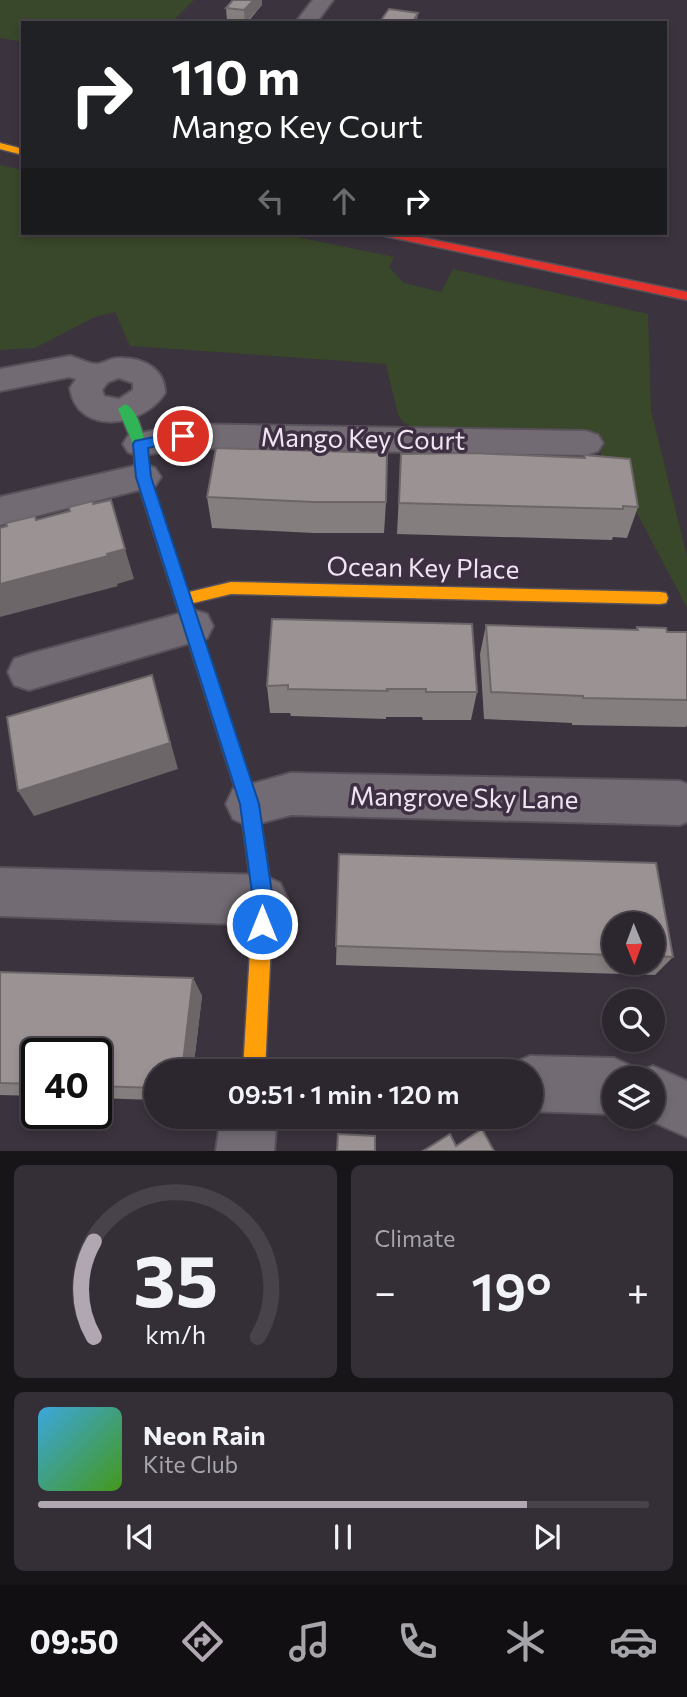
<!DOCTYPE html>
<html lang="en">
<head>
<meta charset="utf-8">
<style>
	body { margin:0; font-family:Commissioner,sans-serif; background:#342e36; color:#f1f3f6; height:100vh; display:flex; flex-direction:column; font-size:26px; white-space:nowrap }
	* { box-sizing:border-box; margin:0 }
	p { font-size:23px; color:#a6a5aa }
	.icon { flex:none; width:38px; height:38px; fill:none; stroke:currentColor; stroke-width:2; stroke-linecap:round; stroke-linejoin:round }
	.map { position:relative; height:1151px; overflow:hidden }
	.panel { display:flex; flex-direction:column; gap:14px; padding:14px; background:#181519; flex:1 }
	.panel>* { flex:none }
	.top-card { position:absolute; left:21px; top:21px; width:646px; height:214px; border-radius:0px; box-shadow:0 4px 10px #0003,0 0 0 2px #48434a; background:#202124; color:#fff; overflow:hidden }
	.needle { width:46px; rotate:179deg }
	.tools { position:absolute; left:602px; top:912px; display:grid; gap:14px }
	.tools a { display:grid; place-items:center; width:63px; height:63px; border-radius:50%; background:#2c262e; box-shadow:0 4px 10px #0003,0 0 0 2px #48434a; font-size:35px }
	.speed { position:absolute; left:21px; top:1038px; display:flex; gap:14px; font-size:35px; font-weight:700; text-align:center }
	.speed>* { display:grid; place-content:center; width:91px; height:91px; border-radius:50%; background:#2c262e; box-shadow:0 4px 10px #0003,0 0 0 2px #48434a; line-height:1 }
	.speed .limit { border:4px solid #111; border-radius:10px; background:#fff; color:#111 }
	.pin { position:absolute; display:grid; place-items:center; width:60px; height:60px; color:#fff; margin:-30px; border:4px solid #fff; border-radius:50%; box-shadow:0 2px 7px #0007 }
	.me { position:absolute; width:77px; margin:-38px; rotate:0deg; stroke-linejoin:round; filter:drop-shadow(0 0 5px #0008) }
	.turn { display:flex; align-items:center; gap:24px; height:147px; padding:0 35px; font-size:32px }
	.turn .icon { width:91px; height:91px; stroke-width:2.5 }
	.turn b { display:block; font-size:49px; line-height:60px }
	.lanes { display:flex; align-items:center; height:66px; padding:0 35px; background:#0003; justify-content:center; gap:35px; direction:ltr }
	.lanes .off { opacity:.35 }
	.big { font-size:52px; font-weight:600; line-height:1.1 }
	.panel .tile { flex:1; display:flex; flex-direction:column; justify-content:center; gap:10px; min-width:0; padding:0 24px; border-radius:10px; background:#342e36 }
	.panel .dial { align-items:center; gap:0 }
	.dial svg { height:182px; overflow:visible; fill:none; stroke:#48434a; stroke-width:7; stroke-linecap:round; text-anchor:middle }
	.dial text { fill:#f1f3f6; stroke:none }
	.song { display:flex; align-items:center; gap:21px }
	.cover { width:84px; height:84px; border-radius:10px; background:linear-gradient(135deg,hsl(200 70% 55%),hsl(100 70% 35%)) }
	.played { height:7px; border-radius:4px; background:linear-gradient(90deg,#b0a7b2 80%,#48434a 80%) }
	.keys { display:flex; justify-content:space-around; direction:ltr }
	.heat { display:flex; justify-content:space-between; align-items:center; font-size:38px; direction:ltr }
	.panel .tiles { flex:1; display:grid; gap:14px; grid-template-columns:1fr 1fr }
	.tile:last-child { grid-column:span 2 }
	.trip { position:absolute; left:144px; top:1059px; width:399px; height:70px; border-radius:35px; background:#2c262e; box-shadow:0 4px 10px #0003,0 0 0 2px #48434a; font-weight:600; line-height:70px; text-align:center }
	.menu { display:flex; height:112px; justify-content:space-around; align-items:center; background:#120f12; color:#a6a5aa }
	.menu .icon { width:49px; height:49px }
	.menu .on { color:#b0a7b2 }
	.menu b { font-size:32px; color:#f1f3f6 }
	.map>svg:first-child { display:block }
	.green { fill:#39472a }
	.lines { fill:none; stroke-linecap:round; stroke-linejoin:round }
	.street-casing { stroke:#58515a; stroke-width:4 }
	.fast-casing { stroke:#58515a; stroke-width:3 }
	.slow-casing { stroke:#58515a; stroke-width:3 }
	.jam-casing { stroke:#58515a; stroke-width:3 }
	.street { fill:#726b74; fill-rule:evenodd }
	.fast { fill:#30b455; fill-rule:evenodd }
	.slow { fill:#ff9f0a; fill-rule:evenodd }
	.jam { fill:#e5322d; fill-rule:evenodd }
	.wall { fill:#857e7f; fill-rule:evenodd }
	.shaded-wall { fill:#6c6668 }
	.building { fill:#9b9294; stroke:#6c6668; stroke-width:2 }
	.route { fill:#1a73e8; stroke:#114b97; stroke-width:2 }
	.labels { text-anchor:middle; stroke-width:7; stroke-linejoin:round; paint-order:stroke }
	.street-label { font-size:26px; fill:#efe5f1; stroke:#3e2f42 }
</style>
</head>
<body>
<div class="map">
<svg width="687" height="1151" viewBox="0 0 687 1151">
	<rect width="100%" height="100%" fill="#3b333e"/>
	<path class="green" d="M0,0h194l-23,23h-148v19l-23,-4z
		M0,165l23,5v63h255l116,24 -5,10 15,16 37,9 12,-23 195,45 3,97 36,145v52l-61,-116 -21,-20 -9,-40 -186,-6 -7,-4 -5,-7 -12,-51 -256,-18 -15,-34 -20,5 -60,31 -35,2z"/>
	<g class="lines">
		<g class="street-casing">
			<path id="street" d="M313,0h20l-17,23h-21z
				M70,356c8,2 19,8 27,8 7,-1 14,-6 21,-6 24,-1 47,10 47,35 -21,34 -88,44 -95,-5l6,-9 -7,-2 -69,14v-22zM119,378l14,5v7l-14,9 -15,-3 -2,-6 6,-8z
				M183,424l403,7 12,4 5,8 -5,8 -12,4 -403,-7 -43,8 -12,-4 -5,-8 5,-8z
				M143,464l12,4 6,9 -6,9 -155,39v-28z
				M193,610l14,4 6,12 -6,12 -178,52 -15,-5 -6,-13 6,-13 15,-5z
				M291,773l389,8 7,3v38l-7,3 -389,-10 -42,11 -16,-7 -7,-15 7,-15z
				M0,868l263,7 17,8 8,17 -8,17 -17,8 -263,-9z
				M530,1056l84,2 19,9 3,6 17,-7 34,15v56l-47,-21h13v-38h-39v36l-84,-3v-40h-23l4,-7z
				M221,1116h56l-3,35h-58z"/>
		</g>
		<g class="fast-casing">
			<path id="fast" d="M125,404c18,7 23,55 25,73l108,327 -2,6 -7,3 -7,-3 -2,-6 -104,-327 -3,-33 -15,-35z"/>
		</g>
		<g class="slow-casing">
			<path id="slow" d="M0,143l23,6v6l-23,-6z
				M231,582l429,10 6,1 2,5 -2,5 -6,1 -429,-10 -46,11 -6,-1 -2,-5 2,-5 6,-1z
				M249,795l7,3 2,6 15,96 -8,171h-22l10,-171 -13,-96 2,-6z"/>
		</g>
		<g class="jam-casing">
			<path id="jam" d="M379,233h21l287,59v8l-302,-64z"/>
		</g>
		<use href="#street" class="street"/>
		<use href="#fast" class="fast"/>
		<use href="#slow" class="slow"/>
		<use href="#jam" class="jam"/>
	</g>
	<path class="wall" d="M262,5l-15,18 -20,-2 -1,-13z
		M401,454l183,4v-3l54,52 -11,31 -14,-1 -1,3 -215,-6z
		M207,497l179,5 -2,31h-70l-102,-5z
		M272,619l205,73 -6,28h-48l-1,-3h-36v2l-95,-3 -1,-3h-20l-3,-27z
		M486,625l150,5 1,-3 50,73v25l-1,2 -114,-2v-2l-88,-4 -4,-65z
		M339,854l317,9 17,94 -18,18 -319,-10zM614,924h39v38h-39z
		M0,972l193,6 9,18 -9,75h-37v29l-60,-2v-44h-59v42l-37,-1z"/>
	<path class="shaded-wall" d="M254,0h8v5l-17,18 -1,-13z
		M418,13l-1,10h-5z
		M125,549l9,30 -17,5 1,2 -118,31v-33z
		M152,675l26,94 -144,47 -16,-25z
		M193,978l9,18 -9,75h-11z"/>
	<path class="building" d="M233,0h21l-10,10 -18,-2z
		M389,9l29,4 -6,10h-33z
		M216,448l171,5 -1,49h-73l-106,-5z
		M472,453l113,5 -1,-3 46,4 8,48 -15,-1v3l-224,-6 2,-49z
		M111,500l14,49 -18,5 1,2 -108,28v-56l7,-2 -1,-3 29,-7 1,4 34,-9 -1,-4 24,-6v3z
		M272,619l200,5 5,68h-51v-3h-39l1,2 -100,-2v-4l-21,1z
		M486,625l152,5 -1,-3 29,1 1,4h20v68l-104,-2v-2l-92,-4z
		M152,675l18,68 -152,48 -11,-74z
		M339,854l317,9 17,94 -20,-1v-32h-39v31l-278,-9z
		M0,972l193,6 -11,93h-26v17l-60,-2v-32h-59v30l-37,-1z
		M482,1129l12,22h-71l27,-17 6,12z
		M338,1134l37,2v15h-38z"/>
	<path class="route" d="M183,431l4,1v7l-39,9 3,29 108,327 14,96 -4,32 -7,3 -7,-3 -4,-8 2,-24 -13,-96 -104,-327 -3,-33 2,-3z"/>
	<g class="labels">
		<g class="street-label">
			<text transform="translate(363 439) rotate(1)" y="9">Mango Key Court</text>
			<text transform="translate(423 568) rotate(1)" y="9">Ocean Key Place</text>
			<text transform="translate(464 798) rotate(1)" y="9">Mangrove Sky Lane</text>
		</g>
	</g>
</svg>
<div class="tools">
<a><svg class="needle" viewBox="-14 -14 28 28"><path d="M0-13l5 13h-10z" fill="#e53935"/><path d="M0 13l5-13h-10z" fill="#a6a5aa"/></svg></a>
<a><svg class="icon" aria-label="search" viewBox="0 0 24 24"><circle cx="10" cy="10" r="6"/><path d="M15 15l6 6"/></svg></a>
<a><svg class="icon" aria-label="layers" viewBox="0 0 24 24"><path d="M12 4l9 5-9 5-9-5zM3 14l9 5 9-5"/></svg></a>
</div>
<div class="speed"><div class="limit">40</div></div>
<div class="pin" style="left:183px;top:436px;background:#d93025"><svg class="icon" aria-label="arrive" viewBox="0 0 24 24"><path d="M6 21V4h12l-3 4 3 4H6"/></svg></div>
<svg class="me" style="left:262px;top:924px" viewBox="-20 -20 40 40"><circle r="17" fill="#1a73e8" stroke="#fff" stroke-width="3"/><path d="M0-11L8 9 0 5-8 9z" fill="#fff"/></svg>
<div class="trip">09:51 · 1 min · 120 m</div>
<div class="top-card">
<div class="turn"><svg class="icon" aria-label="right" viewBox="0 0 24 24"><path d="M7 20v-9h11M14 6l5 5-5 5"/></svg><div><b>110 m</b>Mango Key Court</div></div>
<div class="lanes"><svg class="icon off" aria-label="left" viewBox="0 0 24 24"><path d="M17 20v-9H6M10 6l-5 5 5 5"/></svg><svg class="icon off" aria-label="ahead" viewBox="0 0 24 24"><path d="M12 20V5M6 11l6-6 6 6"/></svg><svg class="icon" aria-label="right" viewBox="0 0 24 24"><path d="M7 20v-9h11M14 6l5 5-5 5"/></svg></div>
</div>
</div>
<section class="panel">
<div class="tiles">
<div class="tile dial"><svg viewBox="0 0 100 80">
<path d="M14 69A42 42 0 1 1 86 69"/>
<path d="M14 69A42 42 0 0 1 14 27" stroke="#b0a7b2"/>
<text x="50" y="56" font-size="32" font-weight="700">35</text>
<text x="50" y="72" font-size="11">km/h</text>
</svg></div>
<div class="tile"><p>Climate</p>
<div class="heat"><a>−</a><b class="big">19°</b><a>+</a></div>
</div>
<div class="tile">
<div class="song"><i class="cover"></i><div><b>Neon Rain</b><p>Kite Club</p></div></div>
<div class="played"></div>
<div class="keys"><svg class="icon" aria-label="previous" viewBox="0 0 24 24"><path d="M18 5L8 12l10 7zM5 5v14"/></svg><svg class="icon" aria-label="pause" viewBox="0 0 24 24"><path d="M8 5v14M16 5v14"/></svg><svg class="icon" aria-label="next" viewBox="0 0 24 24"><path d="M6 5l10 7-10 7zM19 5v14"/></svg></div>
</div>
</div>
</section>
<nav class="menu">
<b>09:50</b>
<svg class="icon on" aria-label="directions" viewBox="0 0 24 24"><path d="M12 3l9 9-9 9-9-9zM9 14v-3h6M13 9l2 2-2 2"/></svg>
<svg class="icon" aria-label="music" viewBox="0 0 24 24"><path d="M9 18V5l10-2v13"/><circle cx="6" cy="18" r="3"/><circle cx="16" cy="16" r="3"/></svg>
<svg class="icon" aria-label="phone" viewBox="0 0 24 24"><path d="M5 4h4l2 5-3 2q2 4 5 5l2-3 5 2v4C11 20 4 13 5 4z"/></svg>
<svg class="icon" aria-label="climate" viewBox="0 0 24 24"><path d="M12 3v18M4 7l16 10M4 17L20 7"/></svg>
<svg class="icon" aria-label="car" viewBox="0 0 24 24"><path d="M5 17H2v-5l4-1 3-4h7l3 4 3 1v5h-3M9 17h6M6 11h13"/><circle cx="7" cy="17" r="2"/><circle cx="17" cy="17" r="2"/></svg>
</nav>
</body>
</html>
